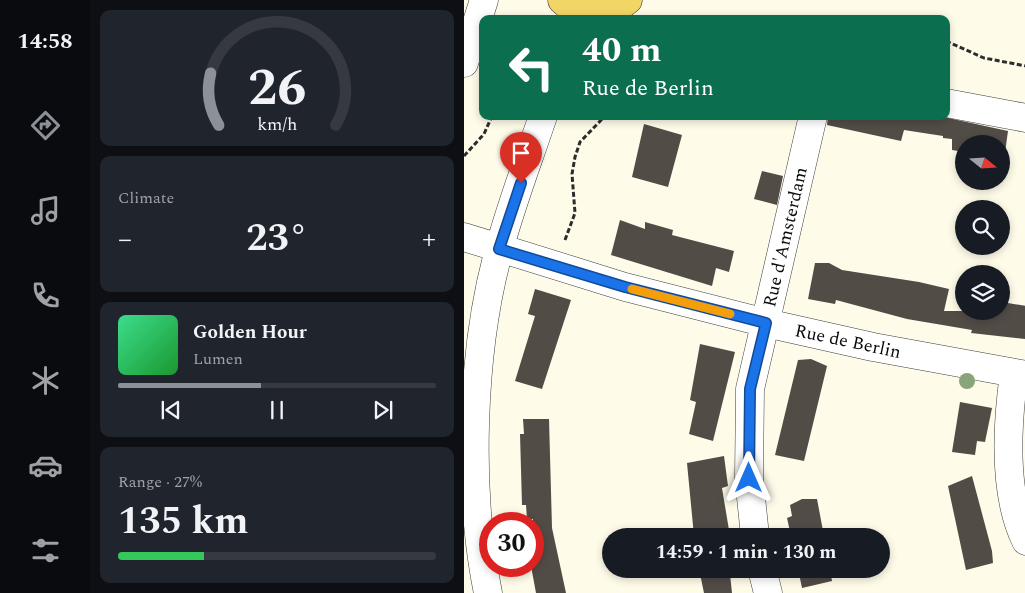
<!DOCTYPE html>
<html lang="en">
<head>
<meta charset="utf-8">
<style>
	body { margin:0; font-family:Spectral,serif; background:#20242c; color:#f1f3f6; height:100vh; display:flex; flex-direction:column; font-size:19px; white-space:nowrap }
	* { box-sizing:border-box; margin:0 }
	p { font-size:16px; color:#9ea1a6 }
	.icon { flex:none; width:28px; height:28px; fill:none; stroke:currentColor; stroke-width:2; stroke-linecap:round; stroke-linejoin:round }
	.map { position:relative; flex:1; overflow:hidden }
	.sheet { display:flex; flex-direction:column; gap:10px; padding:10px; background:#0d0f14; width:374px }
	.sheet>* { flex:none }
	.banner { position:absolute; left:15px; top:15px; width:471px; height:105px; border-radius:10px; box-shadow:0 2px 8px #0003; background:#0b6e4f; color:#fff; overflow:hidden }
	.needle { width:32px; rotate:108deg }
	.tools { position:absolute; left:491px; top:135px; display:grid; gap:10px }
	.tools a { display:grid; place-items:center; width:55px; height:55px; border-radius:50%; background:#171b24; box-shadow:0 2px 8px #0003; font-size:25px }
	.speed { position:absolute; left:15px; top:512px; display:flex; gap:10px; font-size:25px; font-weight:700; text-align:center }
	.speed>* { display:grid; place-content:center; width:65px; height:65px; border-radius:50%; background:#171b24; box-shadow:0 2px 8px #0003; line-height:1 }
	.speed .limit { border:8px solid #d22; background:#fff; color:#111 }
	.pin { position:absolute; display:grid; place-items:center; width:42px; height:42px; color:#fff; margin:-51px -21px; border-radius:50% 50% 50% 0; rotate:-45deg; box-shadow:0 0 5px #0007 }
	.pin .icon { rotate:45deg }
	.me { position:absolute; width:55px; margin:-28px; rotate:0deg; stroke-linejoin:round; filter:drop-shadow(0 0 4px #0008) }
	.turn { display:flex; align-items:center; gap:18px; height:105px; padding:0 20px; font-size:22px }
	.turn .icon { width:65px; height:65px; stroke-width:2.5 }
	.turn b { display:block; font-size:35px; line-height:42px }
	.big { font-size:38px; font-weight:700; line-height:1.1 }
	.sheet .tile { flex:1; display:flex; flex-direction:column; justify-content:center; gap:8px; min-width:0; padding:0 18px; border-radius:10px; background:#20242c }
	.sheet .dial { align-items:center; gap:0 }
	.dial svg { height:130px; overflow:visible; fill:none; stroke:#363941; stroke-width:7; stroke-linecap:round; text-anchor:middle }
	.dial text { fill:#f1f3f6; stroke:none }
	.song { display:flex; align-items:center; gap:15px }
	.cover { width:60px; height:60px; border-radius:8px; background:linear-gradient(135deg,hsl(150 70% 55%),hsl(130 70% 35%)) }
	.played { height:5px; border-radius:2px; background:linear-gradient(90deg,#8c9099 45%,#363941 45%) }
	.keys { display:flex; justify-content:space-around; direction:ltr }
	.heat { display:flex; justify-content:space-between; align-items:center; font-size:28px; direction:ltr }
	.charge { height:8px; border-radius:4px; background:linear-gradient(90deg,#34c759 27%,#363941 0) }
	.trip { position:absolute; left:138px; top:528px; width:288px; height:50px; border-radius:25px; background:#171b24; box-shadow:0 2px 8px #0003; font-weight:700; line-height:50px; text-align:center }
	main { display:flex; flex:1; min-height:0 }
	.tab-bar { display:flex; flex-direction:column; width:90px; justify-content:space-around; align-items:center; background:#090b0e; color:#9ea1a6 }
	.tab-bar .icon { width:35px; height:35px }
	.tab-bar .selected { color:#8c9099 }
	.tab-bar b { font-size:22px; color:#f1f3f6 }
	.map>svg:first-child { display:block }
	.building { fill:#524c47 }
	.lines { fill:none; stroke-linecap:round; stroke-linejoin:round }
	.minor-casing { stroke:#3d3d3d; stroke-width:29 }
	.major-casing { stroke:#1b1b1b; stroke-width:29 }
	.path { stroke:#2c2c2c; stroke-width:3; stroke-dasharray:5 2.5; stroke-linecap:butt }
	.minor { stroke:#fff; stroke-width:28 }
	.major { stroke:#f1d666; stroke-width:28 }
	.tree { fill:#89a47a }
	.route-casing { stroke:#114b97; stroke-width:12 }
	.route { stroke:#1a73e8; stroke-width:9 }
	.slow { stroke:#f59e0b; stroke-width:9 }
	.labels { text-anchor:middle; stroke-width:5; stroke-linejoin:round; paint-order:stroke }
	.street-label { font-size:18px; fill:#0a0a0a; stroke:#fff }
</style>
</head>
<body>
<main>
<nav class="tab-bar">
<b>14:58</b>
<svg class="icon selected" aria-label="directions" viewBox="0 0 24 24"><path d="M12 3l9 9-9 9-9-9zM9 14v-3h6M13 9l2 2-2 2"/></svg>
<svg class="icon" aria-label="music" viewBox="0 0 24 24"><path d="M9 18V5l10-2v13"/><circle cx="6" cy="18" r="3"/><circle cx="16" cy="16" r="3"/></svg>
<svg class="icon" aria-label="phone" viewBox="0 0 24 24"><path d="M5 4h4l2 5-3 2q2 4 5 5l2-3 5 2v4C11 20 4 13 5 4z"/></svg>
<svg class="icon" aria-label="climate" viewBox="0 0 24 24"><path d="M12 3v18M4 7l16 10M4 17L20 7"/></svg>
<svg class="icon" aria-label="car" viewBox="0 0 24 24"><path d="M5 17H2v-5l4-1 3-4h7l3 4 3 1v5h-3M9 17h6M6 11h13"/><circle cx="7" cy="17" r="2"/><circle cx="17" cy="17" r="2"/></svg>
<svg class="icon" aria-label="filters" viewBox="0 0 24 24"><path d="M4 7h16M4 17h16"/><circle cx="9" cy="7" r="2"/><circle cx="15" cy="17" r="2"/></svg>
</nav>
<section class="sheet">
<div class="tile dial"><svg viewBox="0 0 100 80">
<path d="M14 69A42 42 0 1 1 86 69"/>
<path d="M14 69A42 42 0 0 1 9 37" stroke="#8c9099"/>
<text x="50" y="56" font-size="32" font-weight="700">26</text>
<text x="50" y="72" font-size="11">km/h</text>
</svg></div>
<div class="tile"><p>Climate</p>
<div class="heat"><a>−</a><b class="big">23°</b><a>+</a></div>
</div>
<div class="tile">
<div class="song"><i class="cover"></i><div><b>Golden Hour</b><p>Lumen</p></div></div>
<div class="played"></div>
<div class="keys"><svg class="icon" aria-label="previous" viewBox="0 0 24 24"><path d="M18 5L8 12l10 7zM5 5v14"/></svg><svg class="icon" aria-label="pause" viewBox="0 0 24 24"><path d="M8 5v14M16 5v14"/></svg><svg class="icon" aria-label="next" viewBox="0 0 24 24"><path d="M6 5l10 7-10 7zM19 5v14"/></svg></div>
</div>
<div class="tile"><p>Range · 27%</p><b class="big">135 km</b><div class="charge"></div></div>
</section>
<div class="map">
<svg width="562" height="593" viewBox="0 0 562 593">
	<rect width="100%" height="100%" fill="#fefbe9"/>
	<path class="building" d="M364,116h111l69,15 -4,29 -2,-1v-15h-38v8l-12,-2v-11l-9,-1v-2l-39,-6 -3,11 -74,-16z
		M180,124l38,11 -14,52 -36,-10z
		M298,171l21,5 -6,29 -23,-6z
		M156,220l25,9v-7l28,8 -1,5 62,16 -5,21 -13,-4 -4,18 -101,-31z
		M351,263h14l13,7 77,12 30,7 -5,22h58v-9l24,4v33l-55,-6 1,-3 -65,-11 -71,-19 -1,4 -27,-5z
		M71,289l36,11 -29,89 -27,-8 20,-65 -7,-2z
		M236,344l35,8 -22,89 -24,-7 7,-32 -6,-2z
		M347,359l16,7 -23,95 -29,-6 23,-95z
		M496,402l32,6 -7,34 -8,-1 -2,14 -23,-3z
		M59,419h26l3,109 14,65h-30l-5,-27h2v-47h-6l-1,-14h-4l-2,-71h4z
		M260,456l4,30 -6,2 8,48h-36l-7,-73z
		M508,476l20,75 1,12 -27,7 -18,-84z
		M338,499h15l7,37h-33l-4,-18 5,-2 -2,-11z
		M235,569h35l1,2 -5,3 2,19h-28z
		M334,569h32l2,12 -30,7z"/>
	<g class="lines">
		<g class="minor-casing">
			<path id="minor" d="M0,63l20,-63
				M482,103l80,15
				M0,237l161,50 141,36 107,24 153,28
				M550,374c-7,50 -11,120 12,167
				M291,536l-6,-58 1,-89 63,-273
				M298,569l6,24
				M24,593c-21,-103 -17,-242 11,-343 12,-45 29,-89 44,-134"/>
		</g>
		<g class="major-casing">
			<path id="major" d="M98,0c18,18 47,16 66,0"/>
		</g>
		<path class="path" d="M482,41l38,17 42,8
			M0,156l20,-22 8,-18
			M101,240l10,-27 -3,-39 3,-17 5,-15 25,-26"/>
		<use href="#minor" class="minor"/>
		<use href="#major" class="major"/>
	</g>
	<circle class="tree" cx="503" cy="381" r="8"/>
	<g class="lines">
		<g class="route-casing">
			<path id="route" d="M57,183l-22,66 126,38 141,36 -16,66 -1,89"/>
		</g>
		<use href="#route" class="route"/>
		<path class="slow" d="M168,289l98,25"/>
	</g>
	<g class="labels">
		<g class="street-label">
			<text transform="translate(321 237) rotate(-77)" y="6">Rue d'Amsterdam</text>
			<text transform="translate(384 341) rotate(12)" y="6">Rue de Berlin</text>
		</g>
	</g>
</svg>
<div class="tools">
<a><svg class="needle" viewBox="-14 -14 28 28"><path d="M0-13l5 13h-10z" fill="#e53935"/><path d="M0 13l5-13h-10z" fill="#9ea1a6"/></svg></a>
<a><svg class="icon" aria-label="search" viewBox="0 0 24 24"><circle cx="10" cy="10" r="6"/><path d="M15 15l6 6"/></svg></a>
<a><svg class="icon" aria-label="layers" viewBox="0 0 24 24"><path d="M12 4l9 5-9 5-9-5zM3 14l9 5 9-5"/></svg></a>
</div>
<div class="speed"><div class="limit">30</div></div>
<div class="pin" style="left:57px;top:183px;background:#d93025"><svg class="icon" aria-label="arrive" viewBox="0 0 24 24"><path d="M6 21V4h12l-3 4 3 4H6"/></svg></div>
<svg class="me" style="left:285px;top:478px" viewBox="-20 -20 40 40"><path d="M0-17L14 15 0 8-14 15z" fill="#1a73e8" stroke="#fff" stroke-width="4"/></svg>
<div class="trip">14:59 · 1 min · 130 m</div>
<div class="banner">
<div class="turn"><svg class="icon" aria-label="left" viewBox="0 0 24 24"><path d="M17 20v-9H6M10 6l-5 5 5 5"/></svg><div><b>40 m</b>Rue de Berlin</div></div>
</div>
</div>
</main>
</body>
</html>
